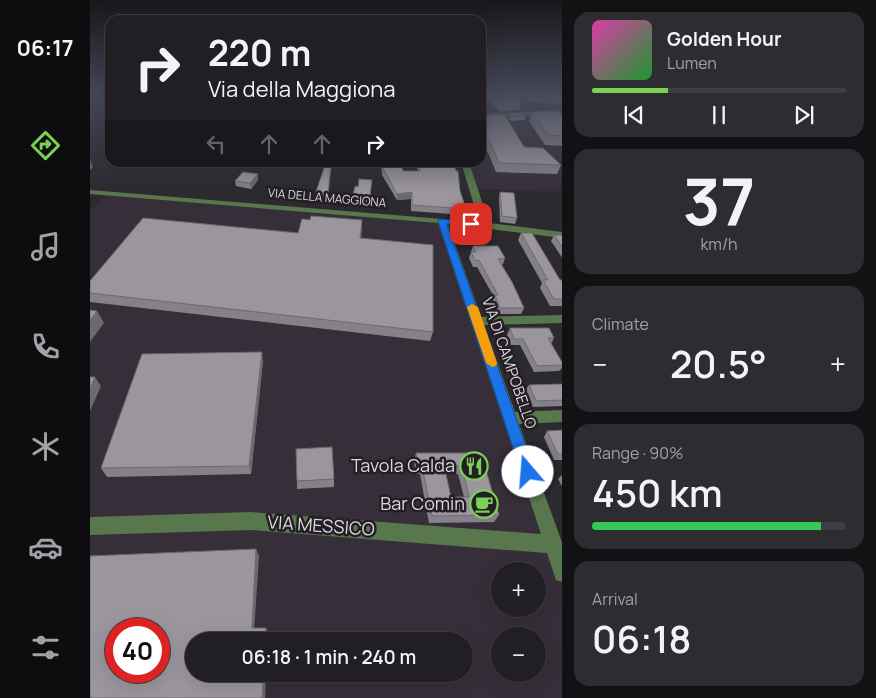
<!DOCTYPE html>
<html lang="en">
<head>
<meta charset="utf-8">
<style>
	body { margin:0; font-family:Manrope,sans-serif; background:#2d2c30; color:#f1f3f6; height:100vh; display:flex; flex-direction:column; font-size:19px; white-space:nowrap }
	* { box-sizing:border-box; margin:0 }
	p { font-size:16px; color:#a2a2a6 }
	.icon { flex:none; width:28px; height:28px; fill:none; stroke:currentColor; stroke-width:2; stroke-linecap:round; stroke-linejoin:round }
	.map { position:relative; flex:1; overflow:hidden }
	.side { display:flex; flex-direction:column; gap:12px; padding:12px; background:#121113; width:314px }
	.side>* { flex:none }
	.guide { position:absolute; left:15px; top:15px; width:381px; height:152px; border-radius:15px; box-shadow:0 5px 20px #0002,0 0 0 1px #3e3d41; background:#211f23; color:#f1f3f6; overflow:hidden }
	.controls { position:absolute; left:401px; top:562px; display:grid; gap:10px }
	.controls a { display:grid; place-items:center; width:55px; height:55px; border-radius:50%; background:#211f23; box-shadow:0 5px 20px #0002,0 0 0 1px #3e3d41; font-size:25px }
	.speed { position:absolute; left:15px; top:618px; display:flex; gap:10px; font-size:25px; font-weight:700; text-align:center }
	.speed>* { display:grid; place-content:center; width:65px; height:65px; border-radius:50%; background:#211f23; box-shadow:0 5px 20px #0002,0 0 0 1px #3e3d41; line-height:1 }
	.speed .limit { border:8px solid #d22; background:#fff; color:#111 }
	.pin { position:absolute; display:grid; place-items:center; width:42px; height:42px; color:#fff; margin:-21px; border-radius:10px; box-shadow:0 2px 8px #0006 }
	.me { position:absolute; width:55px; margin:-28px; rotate:342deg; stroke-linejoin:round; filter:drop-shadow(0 0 4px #0008) }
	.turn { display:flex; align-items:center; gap:18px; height:105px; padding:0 20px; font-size:22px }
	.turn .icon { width:65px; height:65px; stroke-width:2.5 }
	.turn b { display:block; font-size:35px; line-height:42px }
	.lanes { display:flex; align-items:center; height:48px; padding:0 20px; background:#0003; justify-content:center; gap:25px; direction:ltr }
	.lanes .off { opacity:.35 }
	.big { font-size:38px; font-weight:600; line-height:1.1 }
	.side .card { flex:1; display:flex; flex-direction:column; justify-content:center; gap:8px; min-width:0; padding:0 18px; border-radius:15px; background:#2d2c30 }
	.side .dial { align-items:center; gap:0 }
	.dial b { font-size:65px; line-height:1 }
	.song { display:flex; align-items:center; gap:15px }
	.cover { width:60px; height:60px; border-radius:8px; background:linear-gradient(135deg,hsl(320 70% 55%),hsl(130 70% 35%)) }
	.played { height:5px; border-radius:2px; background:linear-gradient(90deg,#7cd155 30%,#3e3d41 30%) }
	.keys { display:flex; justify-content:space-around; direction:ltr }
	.heat { display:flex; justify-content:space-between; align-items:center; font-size:28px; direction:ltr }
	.charge { height:8px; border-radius:4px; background:linear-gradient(90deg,#34c759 90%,#3e3d41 0) }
	.trip { position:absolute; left:95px; top:632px; width:288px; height:50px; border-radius:25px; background:#211f23; box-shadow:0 5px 20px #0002,0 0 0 1px #3e3d41; font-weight:600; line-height:50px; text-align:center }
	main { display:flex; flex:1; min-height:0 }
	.dock { display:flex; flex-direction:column; width:90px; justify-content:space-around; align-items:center; background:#0d0c0e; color:#a2a2a6 }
	.dock .icon { width:35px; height:35px }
	.dock .active { color:#7cd155 }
	.dock b { font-size:22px; color:#f1f3f6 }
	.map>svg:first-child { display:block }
	.built { fill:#362f3a; fill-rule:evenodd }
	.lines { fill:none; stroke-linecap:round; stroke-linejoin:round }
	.minor { fill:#59774d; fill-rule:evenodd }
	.wall { fill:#858188; fill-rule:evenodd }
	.shaded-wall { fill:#6c696f }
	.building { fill:#9b969e; stroke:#6c696f; fill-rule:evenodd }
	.route { fill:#1a73e8; stroke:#114b97 }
	.slow { fill:#f59e0b }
	.labels { text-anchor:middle; stroke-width:5; stroke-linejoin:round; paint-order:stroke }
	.far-street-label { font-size:12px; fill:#dbd9dd; stroke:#231f25 }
	.street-label { font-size:15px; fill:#dbd9dd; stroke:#231f25 }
	.near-poi-label { font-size:18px; fill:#dbd9dd; stroke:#231f25; text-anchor:end }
	.near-street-label { font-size:18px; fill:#dbd9dd; stroke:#231f25 }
</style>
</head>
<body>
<main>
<nav class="dock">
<b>06:17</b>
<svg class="icon active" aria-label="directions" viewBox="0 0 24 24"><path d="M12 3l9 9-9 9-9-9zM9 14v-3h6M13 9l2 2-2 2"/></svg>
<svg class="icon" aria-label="music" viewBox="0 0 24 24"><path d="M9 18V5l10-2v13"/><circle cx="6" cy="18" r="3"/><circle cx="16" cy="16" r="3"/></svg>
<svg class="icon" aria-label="phone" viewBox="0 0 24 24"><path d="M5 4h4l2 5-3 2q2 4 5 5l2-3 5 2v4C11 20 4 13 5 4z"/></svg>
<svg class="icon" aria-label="climate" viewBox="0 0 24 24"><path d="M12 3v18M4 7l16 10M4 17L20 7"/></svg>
<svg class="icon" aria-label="car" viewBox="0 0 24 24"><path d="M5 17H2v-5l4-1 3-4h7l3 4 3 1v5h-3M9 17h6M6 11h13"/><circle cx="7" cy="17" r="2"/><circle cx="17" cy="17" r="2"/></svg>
<svg class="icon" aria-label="filters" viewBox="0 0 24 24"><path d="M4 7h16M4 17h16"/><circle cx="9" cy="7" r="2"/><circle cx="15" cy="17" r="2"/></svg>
</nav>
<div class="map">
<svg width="473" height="698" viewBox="0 0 473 698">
	<rect width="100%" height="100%" fill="#2c292f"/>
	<path class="built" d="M391,94h81v17l-81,4z
		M472,115l1,70h-3l2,7 -84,-3 -8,-26 11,-1v-44z
		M18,193l334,28 120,352v125h-472v-488zM410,571h38v38h-38zM26,629h43v42h-43zM410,636h38v38h-38zM104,641h270v33h-270z"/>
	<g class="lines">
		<path class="minor" d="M473,110v4l-82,4v-4z
			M371,162h8l20,61 74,9v6l-115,-14 33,93 82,-2v8l-79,2 31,87 48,-2v12l-44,2 44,121v37l-7,-2 -9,-27 -296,-23 -161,5v-18l161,-5 290,22 -103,-311 -348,-29v-4l389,32z"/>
	</g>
	<path class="wall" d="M397,94h29l5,9 -2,7 -19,1 -9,-7z
		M436,94h37v10l-32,-2z
		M391,110l3,5 40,32 37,18 -4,9 -61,-2 -9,-22 -6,-2z
		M442,112l31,5v29l-18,-1 -16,-24z
		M420,114l16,1 -1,5 -14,1 -2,-2z
		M236,162h6l-4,36 -12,-1v-5z
		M291,162h19l3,9h15l-1,-5 1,-4h35l7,29 6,18 -1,6 -54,-4v-12l-14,1 -15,-25z
		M168,180l-7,9 -15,-3 -1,-5z
		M282,180l-3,27 -17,-1v-6z
		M410,192l17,26 -2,6 -15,-2 -1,-24z
		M272,229l-1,9 72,94 -3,9 -340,-39v-21l208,-48z
		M431,233l39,47h3v26h-13l-10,-18 2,-5 -24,-43z
		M464,235h9v24l-12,-18z
		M383,246l32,12 -2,6 -1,1 22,43 -3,6h-23l-5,-13 1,-4 -17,-30h-4l-4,-9z
		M420,328l44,10 -3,6 12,20v3l-4,4 -25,1 -14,-27h-9l-4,-10z
		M173,361l-12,113 -144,3 -6,-9z
		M473,384v22l-30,1 -8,-16 4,-6z
		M473,430v30h-9l-10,-23 3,-6z
		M326,453h65l18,62 -5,7 -65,1 -9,-49h-4l-2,-13zM356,474h12l6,23h-13z
		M473,474v14l-5,-9z
		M244,479v8l-37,2v-8z"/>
	<path class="shaded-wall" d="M0,159l3,8 -3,3z
		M168,174v6l-7,9 -1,-6z
		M322,192l-1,7 -14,1v-6z
		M7,311l7,12 -14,19v-21z
		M172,352l1,9 -12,113 -2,-8z
		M5,377l6,9 -11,25v-22z
		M166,549l3,7 -5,77 -2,-5z
		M176,628l2,4v9h-3z
		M174,674h2l-1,24h-3z"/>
	<path class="building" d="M402,94h24l5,9 -19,1 -9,-8z
		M391,110l3,5h21l19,32 19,1 18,17 -62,-2 -9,-21 -7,-2 -2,-5z
		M442,112h27l4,5v19l-15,-1z
		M435,113l1,2 -13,1 -3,-2z
		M236,162h5l-3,31 -12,-1z
		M292,162h18l3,9h17l-1,-9h34l3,9h2l2,20 6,18 -54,-4v-13l-15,2 -14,-26z
		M153,172l15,2 -8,9 -15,-2z
		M269,179l13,1 -3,21 -17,-1 3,-14 3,1z
		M410,192l14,1 3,25 -15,-2z
		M221,216l51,4 -2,18 73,7v87l-343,-39v-12l53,-63 155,15 4,-14 8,1z
		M431,233h11l28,47h3v19h-9l-11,-19h5z
		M464,235h9v13z
		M383,246h25l7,12 -7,1 14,23 12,26h-24l-5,-13h3l-19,-35 -4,1 -4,-9h5z
		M0,310l7,1 -7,10z
		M420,328h39l5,10h-6l15,26v1l-26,1 -14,-27h-9z
		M172,352l-13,114 -148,2 41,-114z
		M0,377h5l-5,12z
		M473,384v16l-27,1 -7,-16z
		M473,430v24h-5l-11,-23z
		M242,447l2,32 -37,2 -1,-32z
		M326,453h65l18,62 -67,1 -10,-50h-3zM354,466h18l7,31h-18z
		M166,549l-4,79h14l-1,13h-71v33h70l-2,24h-172v-142zM26,629h43v42h-43z"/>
	<linearGradient id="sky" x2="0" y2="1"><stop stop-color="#18171a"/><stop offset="0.49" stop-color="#454958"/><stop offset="1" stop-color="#454958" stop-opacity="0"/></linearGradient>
	<rect width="473" height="192" fill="url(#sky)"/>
	<path class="route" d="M349,219l32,2 4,3 -4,2 -24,-2 88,248 -2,4 -5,2 -5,-2 -2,-4 -83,-251z"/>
	<path class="slow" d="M382,304l6,3 19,56 -1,3 -4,1 -6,-4 -19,-56z"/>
	<defs>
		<g id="restaurant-ring" transform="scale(1.4375)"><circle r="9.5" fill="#231f25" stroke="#7cd155" stroke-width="1.5"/><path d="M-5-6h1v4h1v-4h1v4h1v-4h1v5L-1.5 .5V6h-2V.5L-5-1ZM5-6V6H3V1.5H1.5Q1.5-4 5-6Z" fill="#7cd155"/></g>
		<g id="cafe-ring" transform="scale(1.4375)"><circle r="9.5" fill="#231f25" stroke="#7cd155" stroke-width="1.5"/><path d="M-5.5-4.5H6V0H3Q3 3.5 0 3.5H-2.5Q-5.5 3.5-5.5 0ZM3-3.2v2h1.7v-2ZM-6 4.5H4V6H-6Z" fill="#7cd155"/></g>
	</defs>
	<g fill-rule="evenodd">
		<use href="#restaurant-ring" x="384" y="466"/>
		<use href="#cafe-ring" x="394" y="504"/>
	</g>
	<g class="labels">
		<g class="far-street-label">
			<text transform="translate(237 198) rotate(5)" y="4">VIA DELLA MAGGIONA</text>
		</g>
		<g class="street-label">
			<text transform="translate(419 363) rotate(71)" y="5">VIA DI CAMPOBELLO</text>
		</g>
		<g class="near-poi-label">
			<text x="365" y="472">Tavola Calda</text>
			<text x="375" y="510">Bar Comin</text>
		</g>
		<g class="near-street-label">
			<text transform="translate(231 526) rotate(4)" y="6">VIA MESSICO</text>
		</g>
	</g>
</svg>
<div class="controls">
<a>+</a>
<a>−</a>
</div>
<div class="speed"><div class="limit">40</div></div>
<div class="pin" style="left:381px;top:224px;background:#d93025"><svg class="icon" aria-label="arrive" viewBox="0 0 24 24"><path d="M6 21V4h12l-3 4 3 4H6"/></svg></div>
<svg class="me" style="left:438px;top:472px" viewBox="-20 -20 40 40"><circle r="19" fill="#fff"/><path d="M0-13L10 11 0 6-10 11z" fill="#1a73e8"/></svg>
<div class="trip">06:18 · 1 min · 240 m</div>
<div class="guide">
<div class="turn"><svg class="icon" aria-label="right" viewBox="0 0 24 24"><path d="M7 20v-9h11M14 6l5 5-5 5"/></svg><div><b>220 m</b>Via della Maggiona</div></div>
<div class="lanes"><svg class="icon off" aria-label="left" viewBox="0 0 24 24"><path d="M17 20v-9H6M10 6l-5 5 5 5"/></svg><svg class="icon off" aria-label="ahead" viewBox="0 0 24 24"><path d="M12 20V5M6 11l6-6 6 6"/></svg><svg class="icon off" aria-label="ahead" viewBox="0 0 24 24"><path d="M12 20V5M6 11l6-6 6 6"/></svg><svg class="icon" aria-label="right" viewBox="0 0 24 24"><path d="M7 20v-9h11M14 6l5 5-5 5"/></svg></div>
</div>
</div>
<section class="side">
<div class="card">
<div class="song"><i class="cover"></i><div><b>Golden Hour</b><p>Lumen</p></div></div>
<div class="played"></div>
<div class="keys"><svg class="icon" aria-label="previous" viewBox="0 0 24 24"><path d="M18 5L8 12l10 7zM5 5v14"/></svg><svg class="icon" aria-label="pause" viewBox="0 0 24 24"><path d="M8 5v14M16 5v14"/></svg><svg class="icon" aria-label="next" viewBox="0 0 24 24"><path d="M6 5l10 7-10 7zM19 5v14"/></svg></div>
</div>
<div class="card dial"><b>37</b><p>km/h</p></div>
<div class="card"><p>Climate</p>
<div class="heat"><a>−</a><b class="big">20.5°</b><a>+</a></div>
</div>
<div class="card"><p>Range · 90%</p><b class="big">450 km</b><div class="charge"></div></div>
<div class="card"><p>Arrival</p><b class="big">06:18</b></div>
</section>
</main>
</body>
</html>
